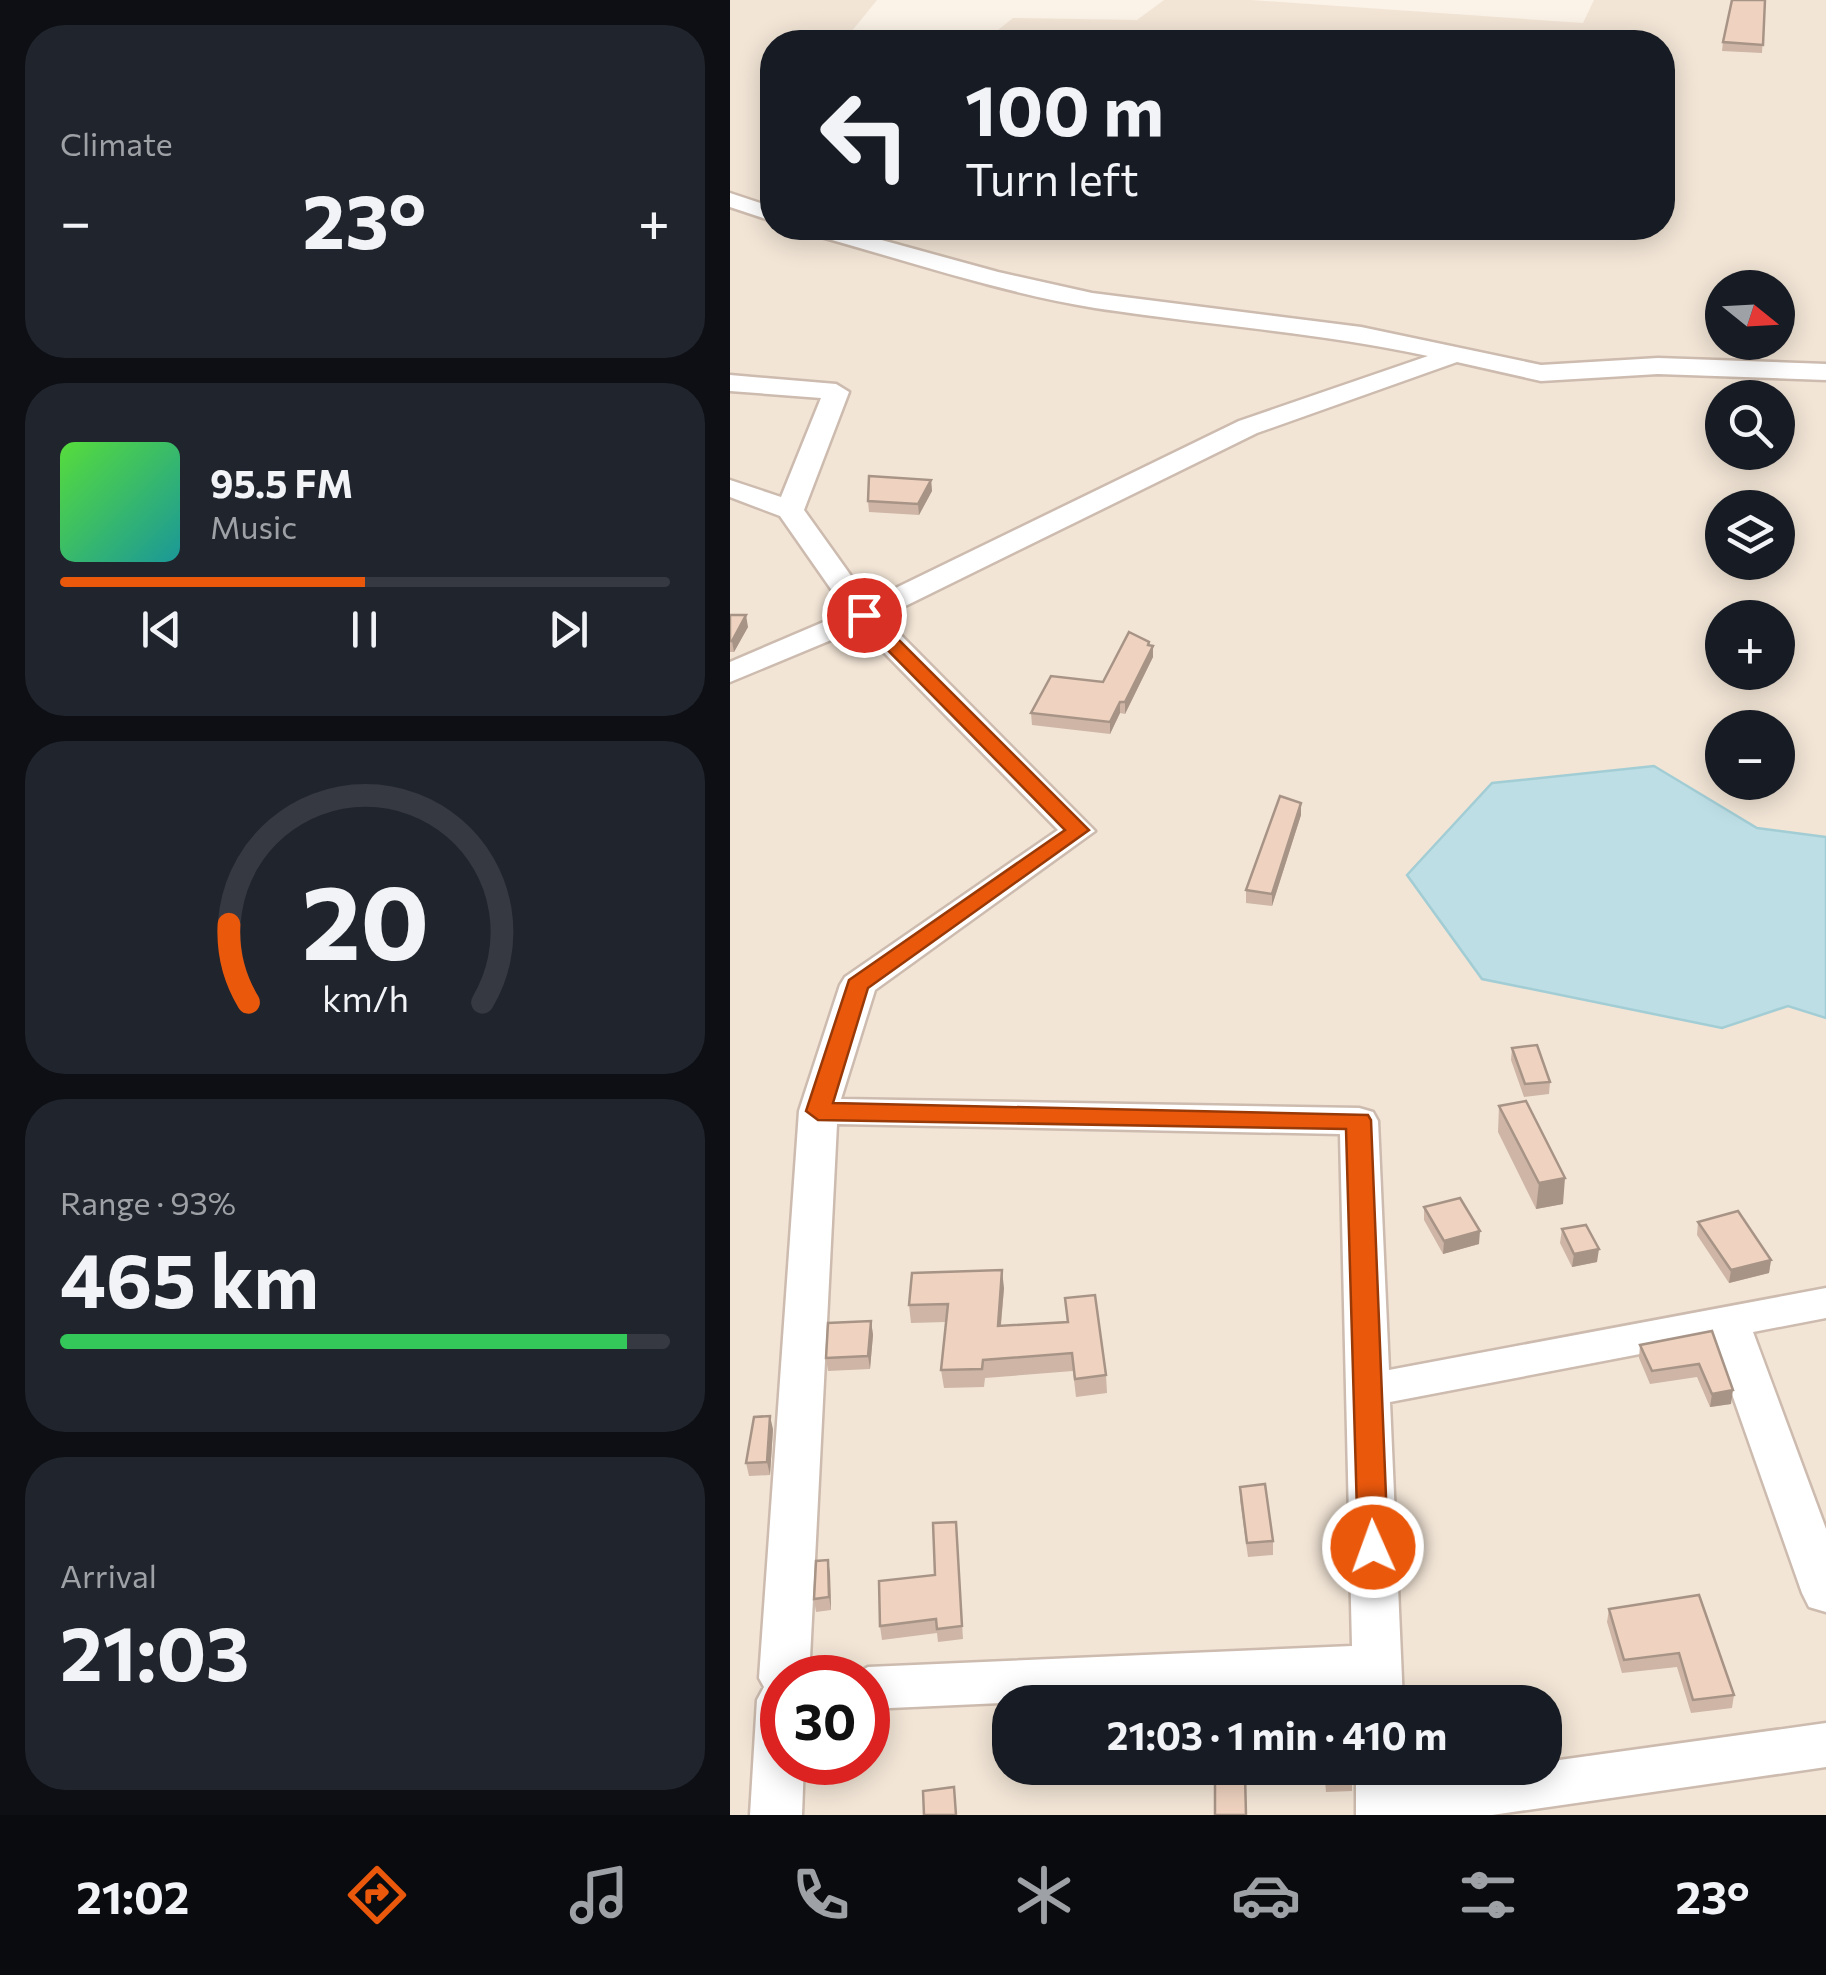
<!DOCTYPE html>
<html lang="en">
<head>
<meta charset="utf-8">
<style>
	body { margin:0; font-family:Commissioner,sans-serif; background:#20242c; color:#f1f3f6; height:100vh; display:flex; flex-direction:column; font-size:38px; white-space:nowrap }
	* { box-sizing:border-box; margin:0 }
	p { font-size:32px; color:#9ea1a6 }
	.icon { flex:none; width:55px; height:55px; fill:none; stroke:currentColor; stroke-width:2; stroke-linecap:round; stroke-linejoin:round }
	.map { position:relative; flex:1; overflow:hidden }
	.panel { display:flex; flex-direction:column; gap:25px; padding:25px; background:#0d0f14; width:730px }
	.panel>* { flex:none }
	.banner { position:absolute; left:30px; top:30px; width:915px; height:210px; border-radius:40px; box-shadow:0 5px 25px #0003; background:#171b24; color:#f1f3f6; overflow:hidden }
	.needle { width:65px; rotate:108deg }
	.fabs { position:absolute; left:975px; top:270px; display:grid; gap:20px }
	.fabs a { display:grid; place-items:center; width:90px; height:90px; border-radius:50%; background:#171b24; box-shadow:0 5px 25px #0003; font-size:50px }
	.speed { position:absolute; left:30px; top:1655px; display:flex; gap:20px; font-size:50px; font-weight:700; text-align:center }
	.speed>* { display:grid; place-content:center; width:130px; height:130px; border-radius:50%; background:#171b24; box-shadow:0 5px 25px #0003; line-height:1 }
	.speed .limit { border:15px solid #d22; background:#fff; color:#111 }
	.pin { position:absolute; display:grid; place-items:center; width:85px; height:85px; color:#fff; margin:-42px; border:5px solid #fff; border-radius:50%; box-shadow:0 2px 10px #0007 }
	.me { position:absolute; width:110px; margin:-55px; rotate:358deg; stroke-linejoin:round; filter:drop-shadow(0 0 8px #0008) }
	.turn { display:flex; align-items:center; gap:35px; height:210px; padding:0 40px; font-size:45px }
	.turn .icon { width:130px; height:130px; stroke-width:2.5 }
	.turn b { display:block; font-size:70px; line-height:85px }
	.big { font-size:75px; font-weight:700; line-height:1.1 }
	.panel .card { flex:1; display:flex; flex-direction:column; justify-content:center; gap:15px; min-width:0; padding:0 35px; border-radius:40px; background:#20242c }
	.panel .dial { align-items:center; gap:0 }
	.dial svg { height:260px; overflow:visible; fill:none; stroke:#363941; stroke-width:7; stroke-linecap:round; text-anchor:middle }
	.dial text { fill:#f1f3f6; stroke:none }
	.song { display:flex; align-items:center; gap:30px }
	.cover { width:120px; height:120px; border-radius:15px; background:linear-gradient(135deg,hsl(110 70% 55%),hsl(180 70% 35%)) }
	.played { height:10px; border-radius:5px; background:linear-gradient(90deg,#ea580c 50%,#363941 50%) }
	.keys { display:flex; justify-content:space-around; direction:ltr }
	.heat { display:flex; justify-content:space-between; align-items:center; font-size:55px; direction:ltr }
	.charge { height:15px; border-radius:8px; background:linear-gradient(90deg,#34c759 93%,#363941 0) }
	.trip { position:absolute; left:262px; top:1685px; width:570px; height:100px; border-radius:40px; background:#171b24; box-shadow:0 5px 25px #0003; font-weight:700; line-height:100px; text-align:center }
	.dock { display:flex; height:160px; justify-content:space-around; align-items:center; background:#090b0e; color:#9ea1a6 }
	.dock .icon { width:70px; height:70px }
	.dock .on { color:#ea580c }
	.dock b { font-size:45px; color:#f1f3f6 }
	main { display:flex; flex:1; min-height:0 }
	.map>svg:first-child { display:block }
	.residential { fill:#f2e5d6; fill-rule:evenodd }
	.water { fill:#bcdee4; stroke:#a3cdd5; stroke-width:2.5 }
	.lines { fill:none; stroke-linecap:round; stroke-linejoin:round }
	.minor-casing { stroke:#ccbbae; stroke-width:5 }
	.minor { fill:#fff; fill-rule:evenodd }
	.wall { fill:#ceb5a5 }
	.shaded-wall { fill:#a79486 }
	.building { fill:#efd3c0; stroke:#a79486; stroke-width:2.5 }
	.route { fill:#ea580c; stroke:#983908; stroke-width:2.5 }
</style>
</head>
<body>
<main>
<section class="panel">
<div class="card"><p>Climate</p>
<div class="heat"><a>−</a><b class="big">23°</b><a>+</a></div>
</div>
<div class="card">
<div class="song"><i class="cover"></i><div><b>95.5 FM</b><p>Music</p></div></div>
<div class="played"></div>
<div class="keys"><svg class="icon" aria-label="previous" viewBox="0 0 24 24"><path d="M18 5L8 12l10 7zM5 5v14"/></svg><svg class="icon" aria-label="pause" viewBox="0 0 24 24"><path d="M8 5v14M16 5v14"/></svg><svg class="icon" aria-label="next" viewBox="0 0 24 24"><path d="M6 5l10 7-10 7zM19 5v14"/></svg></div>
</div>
<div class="card dial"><svg viewBox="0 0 100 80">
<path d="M14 69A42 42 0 1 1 86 69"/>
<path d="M14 69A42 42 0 0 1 8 45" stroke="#ea580c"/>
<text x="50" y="56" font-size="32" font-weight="700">20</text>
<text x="50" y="72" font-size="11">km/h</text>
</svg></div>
<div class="card"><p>Range · 93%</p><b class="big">465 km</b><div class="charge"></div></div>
<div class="card"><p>Arrival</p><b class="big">21:03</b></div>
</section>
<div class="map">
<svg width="1096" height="1815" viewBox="0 0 1096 1815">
	<rect width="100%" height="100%" fill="#fbf3e7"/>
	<path class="residential" d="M0,0h147l-34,42h-71v186h890v-186h-679l30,-24 124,2 27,-20h87l332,23 11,-23h232v1815h-1096zM992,288h56v54h-56zM992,398h56v54h-56zM992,508h56v54h-56zM992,618h56v54h-56zM992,728h56v54h-56zM52,1678h86v84h-86zM280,1702h535v66h-535z"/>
	<path class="water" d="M924,766l103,62 69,9v181l-38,-12 -66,22 -240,-49 -75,-104 85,-92z"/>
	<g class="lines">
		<g class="minor-casing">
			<path id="minor" d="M0,193l42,14v14l-42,-14z
				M74,228h34l160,44 94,21 269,34 180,38 117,-7 168,6v16l-168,-6 -117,7 -84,-19 -200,71 -374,184 212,214 -220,159 -34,109 518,9 14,4 5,9 11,249 437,-82v30l-73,14 73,197v83l-17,-5 -7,-14 -89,-253 -323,62 13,300h-50v-15l-485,22v-31h-20l20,-11 484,-21 -12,-512 -503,-10 -28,554h-27v84h22l-2,53h-52l7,-115 7,-13 -5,-9 40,-567 41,-126 5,-8 213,-147 -198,-202 -130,54v-20l117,-50 -67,-96 -50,-19v-17l51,17 40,-99 -91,-7v-16l106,9 13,8 -45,118 65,91 370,-180 189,-65c-110,-24 -222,-31 -333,-48 -97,-16 -193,-49 -288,-75z
				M1096,1723v44l-334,48h-136v-47h50l1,14 102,-14h36v-6z"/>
		</g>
		<use href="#minor" class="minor"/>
	</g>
	<path class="wall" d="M1035,0l-3,53 -40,-2 1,-9z
		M201,480l1,11 -13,24 -50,-3 -1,-11z
		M0,615l18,12 -14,25h-4z
		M420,645l3,12 -28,57 -5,-1 -10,21 -78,-9 -1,-12 72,-31z
		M571,803v12l-29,91 -26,-3v-13z
		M782,1048l38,34 -1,12 -25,3 -13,-37z
		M769,1106l64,98 -27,5 -38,-77z
		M694,1207l55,37 -36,10 -19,-34z
		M968,1222l73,38 -2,13 -40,10 -32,-48z
		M832,1229l35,33 -25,5 -12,-24z
		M274,1288l-3,38 66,-4 -2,-24 41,77 1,18 -31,4 -3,-26 -88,7 -1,9 -40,1 -3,-18 5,-48 -35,1 -2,-18z
		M141,1321l2,14 -3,34 -42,2 -2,-13z
		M982,1331l19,73 -21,3 -13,-30 -47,7 -11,-26 1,-13z
		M43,1429l-3,46 -21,1 -3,-13z
		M510,1487l33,54v14l-25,2 -8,-57z
		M226,1522l7,117 -25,3 -1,-9 -55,7 -2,-14 55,-51z
		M100,1573l1,37 -15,2 -2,-13z
		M969,1595l35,100 -2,13 -41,5 -14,-46 -55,6 -15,-51 2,-13z
		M594,1768h28v23l-26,1z"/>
	<path class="shaded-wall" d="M201,480l1,11 -13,24 -1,-11z
		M16,615l2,12 -14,25 -2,-11z
		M419,642l1,10 3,-6v11l-28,57v-12z
		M390,702v11l-10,21v-12z
		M571,803v12l-29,91v-12z
		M835,1178l-2,26 -27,5 3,-26z
		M750,1231l-1,13 -36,10 1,-13z
		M869,1249l-2,13 -25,5 2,-13z
		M1041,1260l-2,13 -40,10 2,-13z
		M272,1270l2,18 -5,56 -1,-18z
		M141,1321l2,14 -3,34 -2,-13z
		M1003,1390l-2,14 -21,3 2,-13z
		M40,1416l3,13 -3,46 -3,-13z
		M98,1560l2,13 1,37 -2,-13z"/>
	<path class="building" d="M1002,0h33l-2,45 -40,-3z
		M139,476l62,4 -13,24 -50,-3z
		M0,615h16l-14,26h-2z
		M399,632l20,10 -1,3 5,1 -28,56h-5l-10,20 -79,-9 20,-37 52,6z
		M550,796l21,7 -29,91 -26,-4z
		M807,1045l13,37 -25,2 -13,-36z
		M796,1101l39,77 -26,5 -40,-77z
		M730,1198l20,33 -36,10 -20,-34z
		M1008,1211l33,49 -40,10 -33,-48z
		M856,1225l13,24 -25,5 -12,-25z
		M272,1270l-4,56 70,-4 -3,-24 30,-3 11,80 -31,4 -3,-26 -89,7 -1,9 -41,1 7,-66 -39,1 3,-32z
		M141,1321l-3,35 -42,2 2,-35z
		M982,1331l21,59 -21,4 -13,-30 -47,7 -12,-26z
		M40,1416l-3,46 -21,1 8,-46z
		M535,1484l8,57 -26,2 -7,-56z
		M226,1522l6,104 -25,3 -1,-10 -56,7 -1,-45 56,-6 -2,-52z
		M98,1560l1,37 -15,2 2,-38z
		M969,1595l35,100 -41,5 -14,-47 -55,7 -15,-51z
		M596,1768h26l1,9 -26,1z
		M515,1774l1,41h-31v-40z
		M224,1787l2,28h-32l-1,-24z"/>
	<path class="route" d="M134,609l6,2 219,219 -221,158 -35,115 535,12 3,5 17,427 -4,9 -11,3 -11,-3 -4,-9 -12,-418 -528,-9 -12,-9 43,-131 216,-150 -208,-211 -3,-4z"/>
</svg>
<div class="fabs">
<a><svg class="needle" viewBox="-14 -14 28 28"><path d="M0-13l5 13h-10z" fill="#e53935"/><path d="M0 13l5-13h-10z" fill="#9ea1a6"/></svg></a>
<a><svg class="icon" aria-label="search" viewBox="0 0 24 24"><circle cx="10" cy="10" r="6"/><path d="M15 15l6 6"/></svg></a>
<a><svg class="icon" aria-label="layers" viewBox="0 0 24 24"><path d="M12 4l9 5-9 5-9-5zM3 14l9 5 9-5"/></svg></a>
<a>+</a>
<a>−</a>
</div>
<div class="speed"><div class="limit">30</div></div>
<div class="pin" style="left:134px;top:615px;background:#d93025"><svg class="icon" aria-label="arrive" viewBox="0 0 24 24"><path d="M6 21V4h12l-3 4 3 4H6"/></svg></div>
<svg class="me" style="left:643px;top:1547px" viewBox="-20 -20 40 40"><circle r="17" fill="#ea580c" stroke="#fff" stroke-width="3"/><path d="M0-11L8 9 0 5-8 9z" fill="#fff"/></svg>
<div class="trip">21:03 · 1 min · 410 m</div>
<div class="banner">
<div class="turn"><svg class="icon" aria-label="left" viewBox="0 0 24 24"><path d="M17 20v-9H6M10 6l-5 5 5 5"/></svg><div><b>100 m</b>Turn left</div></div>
</div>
</div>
</main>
<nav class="dock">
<b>21:02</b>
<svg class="icon on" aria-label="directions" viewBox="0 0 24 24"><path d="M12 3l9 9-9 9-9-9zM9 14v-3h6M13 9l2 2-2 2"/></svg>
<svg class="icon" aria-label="music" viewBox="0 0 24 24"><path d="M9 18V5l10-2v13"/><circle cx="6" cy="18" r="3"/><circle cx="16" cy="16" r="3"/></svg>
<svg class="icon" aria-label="phone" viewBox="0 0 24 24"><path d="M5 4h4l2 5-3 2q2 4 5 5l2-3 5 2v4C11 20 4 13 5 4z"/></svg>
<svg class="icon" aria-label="climate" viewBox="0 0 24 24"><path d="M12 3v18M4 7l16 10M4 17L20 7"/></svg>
<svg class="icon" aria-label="car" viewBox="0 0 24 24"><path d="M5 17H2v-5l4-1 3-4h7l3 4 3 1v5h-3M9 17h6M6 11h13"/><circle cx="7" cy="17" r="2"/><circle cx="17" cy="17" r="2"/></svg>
<svg class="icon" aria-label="filters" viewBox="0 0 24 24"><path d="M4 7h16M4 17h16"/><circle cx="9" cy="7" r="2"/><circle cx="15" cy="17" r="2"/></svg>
<b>23°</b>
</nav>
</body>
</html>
